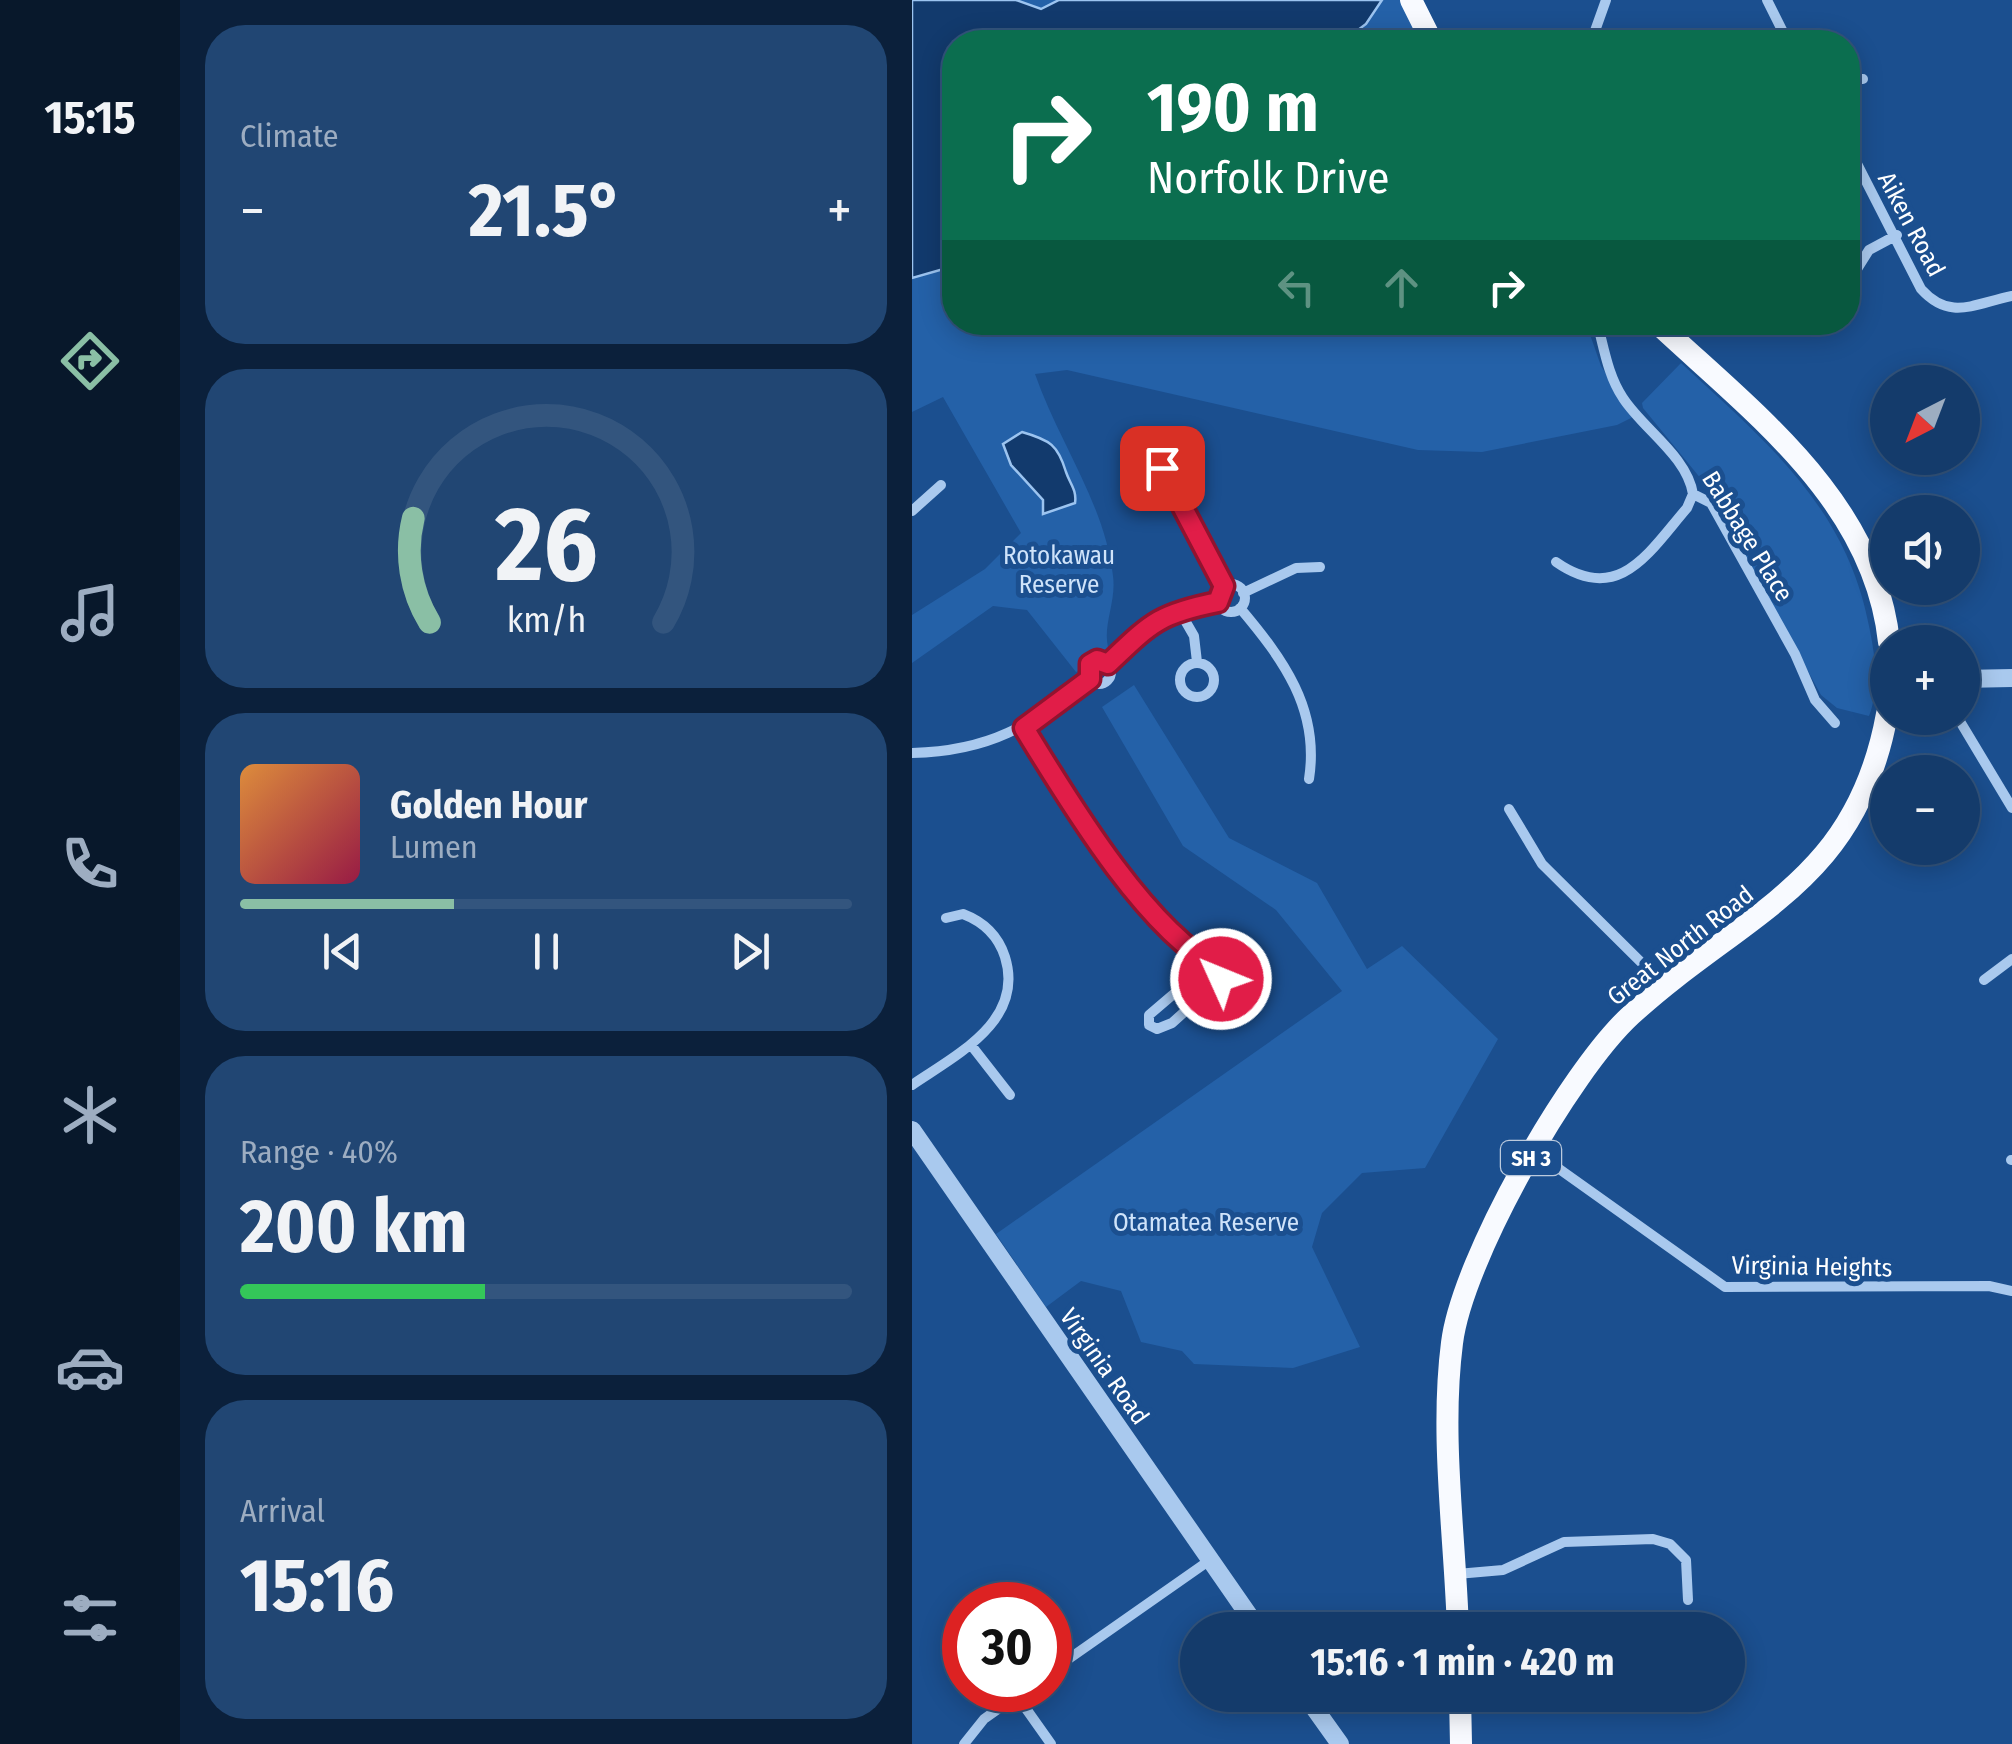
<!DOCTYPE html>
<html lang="en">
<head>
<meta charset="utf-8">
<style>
	body { margin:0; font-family:"Fira Sans Condensed",sans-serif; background:#214673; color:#f1f3f6; height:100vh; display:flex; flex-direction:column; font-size:38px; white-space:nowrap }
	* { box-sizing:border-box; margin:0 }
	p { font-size:32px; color:#9dadc1 }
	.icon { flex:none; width:55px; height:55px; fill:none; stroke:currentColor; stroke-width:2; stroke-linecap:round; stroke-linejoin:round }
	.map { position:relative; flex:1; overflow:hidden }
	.drawer { display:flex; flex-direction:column; gap:25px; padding:25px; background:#0b203b; width:732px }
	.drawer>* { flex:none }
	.hud { position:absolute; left:30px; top:30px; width:918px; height:305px; border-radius:40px; box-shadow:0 5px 25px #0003,0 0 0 2px #33557e; background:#0b6e4f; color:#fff; overflow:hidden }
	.needle { width:65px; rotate:222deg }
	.controls { position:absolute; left:958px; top:365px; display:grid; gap:20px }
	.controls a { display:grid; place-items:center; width:110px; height:110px; border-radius:50%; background:#143b6b; box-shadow:0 5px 25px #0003,0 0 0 2px #33557e; font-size:50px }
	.speed { position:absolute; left:30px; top:1582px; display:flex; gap:20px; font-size:50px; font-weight:700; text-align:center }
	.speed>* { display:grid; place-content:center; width:130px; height:130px; border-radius:50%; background:#143b6b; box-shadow:0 5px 25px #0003,0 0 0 2px #33557e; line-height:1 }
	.speed .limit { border:15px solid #d22; background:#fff; color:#111 }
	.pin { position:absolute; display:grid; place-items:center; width:85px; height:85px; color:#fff; margin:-42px; border-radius:20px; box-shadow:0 5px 15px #0006 }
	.me { position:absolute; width:110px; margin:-55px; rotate:314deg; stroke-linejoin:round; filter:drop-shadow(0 0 8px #0008) }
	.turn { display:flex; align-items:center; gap:35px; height:210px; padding:0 40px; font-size:45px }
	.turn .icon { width:130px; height:130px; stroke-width:2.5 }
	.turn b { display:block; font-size:70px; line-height:85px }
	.lanes { display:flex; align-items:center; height:95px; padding:0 40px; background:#0003; justify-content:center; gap:50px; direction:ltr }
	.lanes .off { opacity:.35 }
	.big { font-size:75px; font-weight:700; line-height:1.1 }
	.drawer .widget { flex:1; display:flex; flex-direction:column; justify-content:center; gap:15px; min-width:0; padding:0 35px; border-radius:40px; background:#214673 }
	.drawer .dial { align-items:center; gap:0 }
	.dial svg { height:260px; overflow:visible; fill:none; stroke:#33557e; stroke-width:7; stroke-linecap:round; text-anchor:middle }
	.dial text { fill:#f1f3f6; stroke:none }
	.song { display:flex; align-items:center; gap:30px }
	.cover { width:120px; height:120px; border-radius:15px; background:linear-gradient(135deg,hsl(30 70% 55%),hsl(340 70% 35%)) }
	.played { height:10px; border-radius:5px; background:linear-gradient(90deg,#8abfa5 35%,#33557e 35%) }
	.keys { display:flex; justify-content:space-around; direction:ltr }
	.heat { display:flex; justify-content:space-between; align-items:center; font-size:55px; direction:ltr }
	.charge { height:15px; border-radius:8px; background:linear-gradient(90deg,#34c759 40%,#33557e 0) }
	.trip { position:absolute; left:268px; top:1612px; width:565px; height:100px; border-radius:50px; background:#143b6b; box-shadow:0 5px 25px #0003,0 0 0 2px #33557e; font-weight:700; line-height:100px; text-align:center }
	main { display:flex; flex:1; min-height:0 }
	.tab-bar { display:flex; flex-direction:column; width:180px; justify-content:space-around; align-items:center; background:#08182b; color:#9dadc1 }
	.tab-bar .icon { width:70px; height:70px }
	.tab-bar .current { color:#8abfa5 }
	.tab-bar b { font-size:45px; color:#f1f3f6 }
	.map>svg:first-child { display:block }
	.green { fill:#2461a8 }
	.water { fill:#123a6d; stroke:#9cc4f0; stroke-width:2.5 }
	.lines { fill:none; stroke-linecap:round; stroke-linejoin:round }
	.minor { stroke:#a9c9ee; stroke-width:10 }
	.tertiary { stroke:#a9c9ee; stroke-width:18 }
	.trunk { stroke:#f8faff; stroke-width:22 }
	.route-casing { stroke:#92132f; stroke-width:25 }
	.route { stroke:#e11d48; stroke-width:18 }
	.labels { text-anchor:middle; stroke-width:10; stroke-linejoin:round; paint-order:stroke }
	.shield { fill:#1b4f8f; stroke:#bbcadd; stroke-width:2.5 }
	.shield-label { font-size:22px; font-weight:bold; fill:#fff }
	.street-label { font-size:25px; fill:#fff; stroke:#1b4f8f }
	.park-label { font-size:25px; fill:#cfe3fa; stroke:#1b4f8f }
</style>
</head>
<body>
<main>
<nav class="tab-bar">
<b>15:15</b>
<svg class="icon current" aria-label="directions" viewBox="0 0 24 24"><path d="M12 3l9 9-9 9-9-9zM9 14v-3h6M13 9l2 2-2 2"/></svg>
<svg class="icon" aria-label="music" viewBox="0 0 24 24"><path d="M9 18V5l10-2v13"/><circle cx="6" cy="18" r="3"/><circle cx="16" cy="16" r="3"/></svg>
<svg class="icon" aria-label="phone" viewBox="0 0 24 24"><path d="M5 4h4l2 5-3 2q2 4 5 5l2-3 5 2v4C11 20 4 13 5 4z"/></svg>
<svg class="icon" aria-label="climate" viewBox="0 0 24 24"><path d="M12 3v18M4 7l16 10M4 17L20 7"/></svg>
<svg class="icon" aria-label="car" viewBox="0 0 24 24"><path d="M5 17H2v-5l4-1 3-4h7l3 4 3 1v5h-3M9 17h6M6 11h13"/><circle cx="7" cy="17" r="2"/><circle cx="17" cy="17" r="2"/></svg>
<svg class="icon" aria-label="filters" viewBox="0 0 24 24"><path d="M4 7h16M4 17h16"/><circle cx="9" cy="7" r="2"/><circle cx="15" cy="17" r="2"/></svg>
</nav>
<section class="drawer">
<div class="widget"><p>Climate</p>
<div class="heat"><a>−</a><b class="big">21.5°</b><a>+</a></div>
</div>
<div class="widget dial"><svg viewBox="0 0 100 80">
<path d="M14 69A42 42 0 1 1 86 69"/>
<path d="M14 69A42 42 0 0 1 9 37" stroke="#8abfa5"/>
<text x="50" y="56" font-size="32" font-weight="700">26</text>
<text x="50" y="72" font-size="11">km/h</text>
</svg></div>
<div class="widget">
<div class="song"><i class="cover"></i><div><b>Golden Hour</b><p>Lumen</p></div></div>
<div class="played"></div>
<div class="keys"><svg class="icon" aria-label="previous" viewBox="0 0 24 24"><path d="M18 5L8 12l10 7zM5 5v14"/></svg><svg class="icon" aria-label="pause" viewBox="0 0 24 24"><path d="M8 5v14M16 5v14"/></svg><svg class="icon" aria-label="next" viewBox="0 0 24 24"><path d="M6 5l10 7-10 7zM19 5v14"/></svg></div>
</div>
<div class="widget"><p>Range · 40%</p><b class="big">200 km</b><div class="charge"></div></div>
<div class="widget"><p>Arrival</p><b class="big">15:16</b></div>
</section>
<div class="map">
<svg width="1100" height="1744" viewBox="0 0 1100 1744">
	<rect width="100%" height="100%" fill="#1b4f8f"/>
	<path class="green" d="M0,0h493l19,42h-470v280l632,1 15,43 32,51 -16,8 -135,27 -64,-2 -351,-80 -32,4c23,67 70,130 78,202 4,30 -15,55 -1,82l-36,14 -49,-62 -34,-4 -81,57v-48l73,-46 36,-36 -78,-136 -31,15z
		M769,363c85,79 165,143 188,263 6,29 11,62 0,90l-32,-8 -16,-13 -115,-210 -63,-77 -1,-5z
		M222,685l95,153 88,45 50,86 35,-23 96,93 -73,129 -63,5 -40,40 -10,34 48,100 -67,21 -99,-4 -12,-13 -41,-9 -20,-51 -40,-10 -35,26 -50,-73 346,-243 -66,-81 -93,-64 -81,-139z"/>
	<path class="water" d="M0,0h104l25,9 18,-9h323l-16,24 -24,18h-388v224l-42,12z
		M110,432c28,8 36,13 44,40 4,12 11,18 9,31l-32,11v-14l-32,-35 -8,-21z"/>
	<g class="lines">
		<path class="minor" d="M855,0l21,42
			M679,42l15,-42
			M935,79h16
			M935,144l74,145c29,32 52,15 91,7
			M935,285l22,-35 28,-15
			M685,322c7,26 11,54 26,76 20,31 64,58 70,96l18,9 84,151 20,46 20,23
			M908,322h3
			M250,459l3,20 59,107
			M0,511l29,-26
			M644,562c63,44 93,-10 131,-54l6,-14
			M305 598a14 14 0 1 1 28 0a14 14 0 1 1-28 0Z
			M331,593l53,-25 24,-1
			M328,608c43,51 80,101 69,171
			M267,610l15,26 3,26
			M175 672a12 12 0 1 1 24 0a12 12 0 1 1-24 0Z
			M268 680a17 17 0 1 1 34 0a17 17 0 1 1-34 0Z
			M196,664l53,-47 57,-15
			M1046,718l54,90
			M113,728c42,71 120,202 194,240l2,11 -49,44 -15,6 -8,-4v-10l61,-52
			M0,753c79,-2 117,-27 178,-74
			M597,809l33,55 122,121
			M1072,980l28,-21
			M59,1045l39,50
			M0,1085c44,-30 113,-64 93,-128 -7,-22 -21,-35 -42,-43l-17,4
			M622,1151l191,136 264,-1 23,5
			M1099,1160h1
			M545,1574l46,-4 61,-28 89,-3 17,5 16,16 2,40
			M138,1672l160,-112
			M105,1696l34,48
			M52,1744l20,-25 41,-29"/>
		<path class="tertiary" d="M1050,679l50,-1
			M0,1130l347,500
			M393,1695l35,49"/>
		<path class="trunk" d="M499,0l21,42
			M744,322c96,90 218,179 233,320
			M546,1630c-3,-94 -18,-194 -6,-287 10,-83 117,-271 179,-328 112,-103 225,-130 256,-301
			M548,1695l1,49"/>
	</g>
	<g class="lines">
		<g class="route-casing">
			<path id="route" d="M250,468l62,118 -6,16c-60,12 -67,21 -110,62l-11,-4 -7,4v15l-66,49c43,70 121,202 195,240l2,11"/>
		</g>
		<use href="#route" class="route"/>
	</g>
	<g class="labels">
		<rect class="shield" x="589" y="1141" width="60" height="34" rx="8"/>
		<g class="shield-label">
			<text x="619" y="1166">SH 3</text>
		</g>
		<g class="street-label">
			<text transform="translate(1000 224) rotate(62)" y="9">Aiken Road</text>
			<text transform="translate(836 536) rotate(58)" y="9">Babbage Place</text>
			<text transform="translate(768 945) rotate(-38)" y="9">Great North Road</text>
			<text transform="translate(900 1266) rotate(1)" y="9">Virginia Heights</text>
			<text transform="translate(193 1366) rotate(55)" y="9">Virginia Road</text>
		</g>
		<g class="park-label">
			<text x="147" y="564">Rotokawau<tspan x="147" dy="29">Reserve</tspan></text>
			<text x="294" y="1231">Otamatea Reserve</text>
		</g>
	</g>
</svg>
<div class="controls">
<a><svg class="needle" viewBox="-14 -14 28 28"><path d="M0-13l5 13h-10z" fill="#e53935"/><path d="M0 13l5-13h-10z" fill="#9dadc1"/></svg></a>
<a><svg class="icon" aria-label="sound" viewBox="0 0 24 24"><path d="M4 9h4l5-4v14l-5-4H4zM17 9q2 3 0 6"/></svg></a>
<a>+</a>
<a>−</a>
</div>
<div class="speed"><div class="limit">30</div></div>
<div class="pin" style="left:250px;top:468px;background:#d93025"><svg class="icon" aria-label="arrive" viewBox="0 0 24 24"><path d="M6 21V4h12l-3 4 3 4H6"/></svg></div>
<svg class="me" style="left:309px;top:979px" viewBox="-20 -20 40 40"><circle r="17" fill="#e11d48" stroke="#fff" stroke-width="3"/><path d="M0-11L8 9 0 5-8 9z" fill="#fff"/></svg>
<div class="trip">15:16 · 1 min · 420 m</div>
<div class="hud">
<div class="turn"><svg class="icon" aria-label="right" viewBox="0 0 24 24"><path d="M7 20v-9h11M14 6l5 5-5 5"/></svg><div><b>190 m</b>Norfolk Drive</div></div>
<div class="lanes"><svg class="icon off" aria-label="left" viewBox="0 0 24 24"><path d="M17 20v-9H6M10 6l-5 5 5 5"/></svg><svg class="icon off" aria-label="ahead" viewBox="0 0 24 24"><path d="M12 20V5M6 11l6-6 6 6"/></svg><svg class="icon" aria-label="right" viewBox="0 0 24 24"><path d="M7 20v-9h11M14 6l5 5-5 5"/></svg></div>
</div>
</div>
</main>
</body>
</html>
